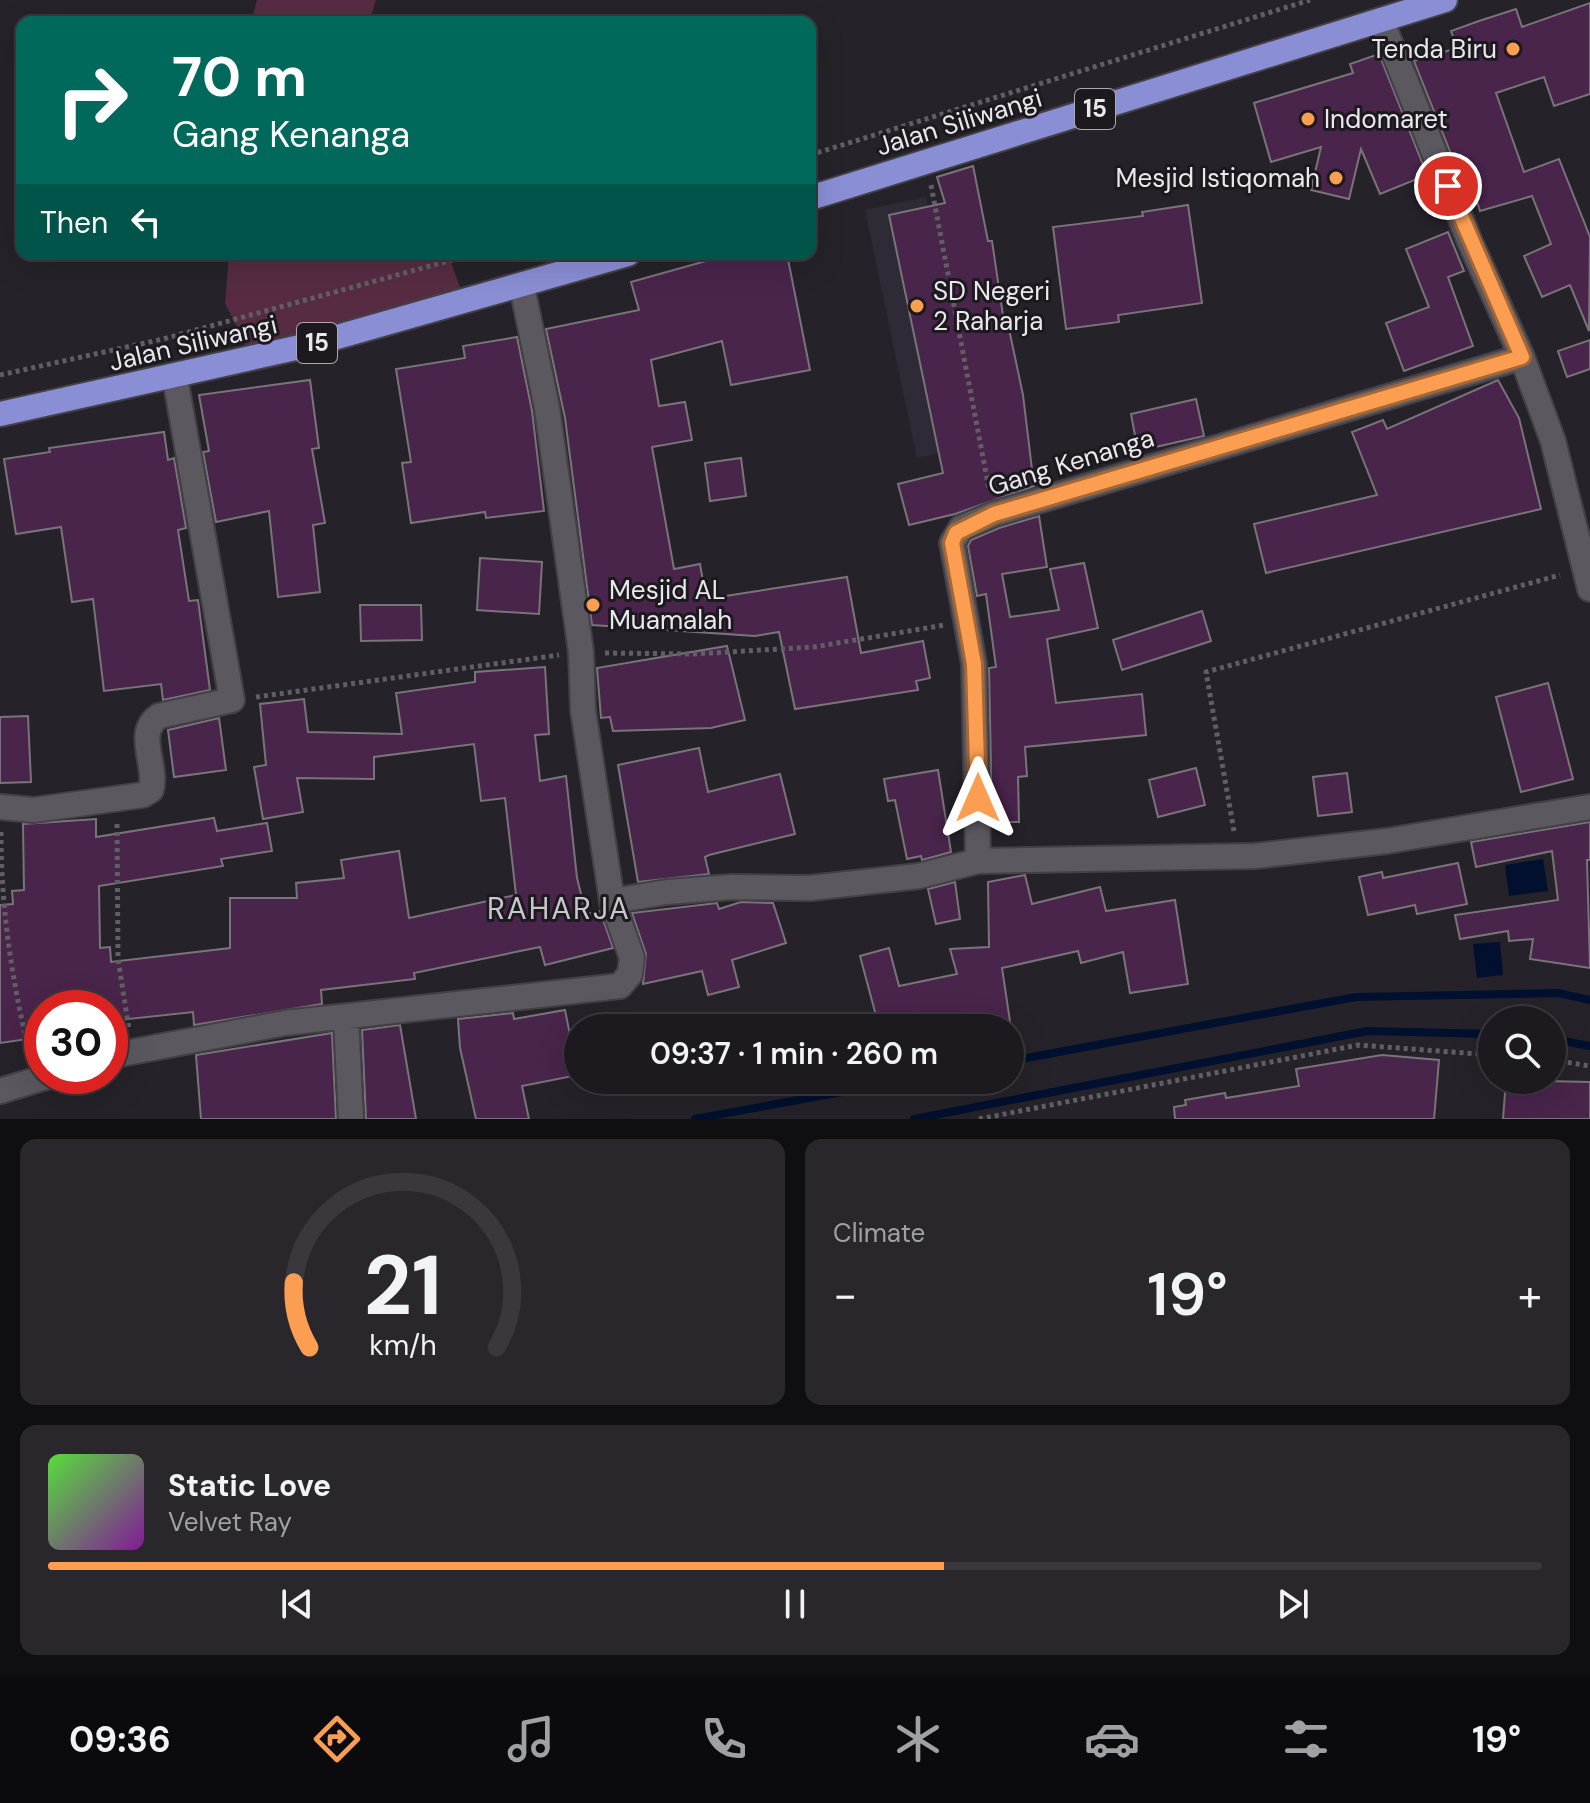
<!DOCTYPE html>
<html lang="en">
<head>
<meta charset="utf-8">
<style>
	body { margin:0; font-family:"DM Sans",sans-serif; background:#29272c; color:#f1f3f6; height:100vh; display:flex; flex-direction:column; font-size:30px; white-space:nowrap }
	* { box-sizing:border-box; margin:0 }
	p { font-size:26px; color:#a0a1a4 }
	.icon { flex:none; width:44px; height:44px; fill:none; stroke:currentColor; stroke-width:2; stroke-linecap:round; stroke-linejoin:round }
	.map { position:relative; height:1119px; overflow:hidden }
	.side { display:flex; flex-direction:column; gap:20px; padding:20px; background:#0f0e11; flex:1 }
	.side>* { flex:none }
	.top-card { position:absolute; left:16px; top:16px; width:800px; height:244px; border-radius:16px; box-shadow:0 8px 32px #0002,0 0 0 2px #3a383d; background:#00695c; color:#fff; overflow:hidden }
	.fabs { position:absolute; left:1478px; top:1006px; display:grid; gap:16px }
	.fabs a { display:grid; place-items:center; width:88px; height:88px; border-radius:50%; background:#1c1a1f; box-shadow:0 8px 32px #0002,0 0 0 2px #3a383d; font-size:40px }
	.speed { position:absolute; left:24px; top:990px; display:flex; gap:16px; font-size:40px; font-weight:700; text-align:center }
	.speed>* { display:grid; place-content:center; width:104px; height:104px; border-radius:50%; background:#1c1a1f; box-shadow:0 8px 32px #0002,0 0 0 2px #3a383d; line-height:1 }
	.speed .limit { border:12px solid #d22; background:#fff; color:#111 }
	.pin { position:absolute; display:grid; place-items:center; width:68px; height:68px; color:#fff; margin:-34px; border:4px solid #fff; border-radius:50%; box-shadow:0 2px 8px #0007 }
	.me { position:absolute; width:88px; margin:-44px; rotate:0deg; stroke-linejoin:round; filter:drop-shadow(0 0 6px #0008) }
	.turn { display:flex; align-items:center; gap:28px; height:168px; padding:0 24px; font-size:36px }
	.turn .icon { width:104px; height:104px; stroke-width:2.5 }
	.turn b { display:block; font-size:56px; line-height:68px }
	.then { display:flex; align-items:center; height:76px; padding:0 24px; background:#0003; gap:16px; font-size:30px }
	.big { font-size:60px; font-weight:600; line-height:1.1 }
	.side .tile { flex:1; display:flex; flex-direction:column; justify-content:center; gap:12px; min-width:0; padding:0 28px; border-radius:16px; background:#29272c }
	.side .dial { align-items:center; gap:0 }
	.dial svg { height:208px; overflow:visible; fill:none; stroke:#3a383d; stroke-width:7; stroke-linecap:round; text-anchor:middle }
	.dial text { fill:#f1f3f6; stroke:none }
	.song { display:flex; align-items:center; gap:24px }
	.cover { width:96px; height:96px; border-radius:12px; background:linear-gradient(135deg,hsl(110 70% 55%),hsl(290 70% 35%)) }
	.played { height:8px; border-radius:4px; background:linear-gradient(90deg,#fc9e52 60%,#3a383d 60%) }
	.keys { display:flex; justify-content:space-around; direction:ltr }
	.heat { display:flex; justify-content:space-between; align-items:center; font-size:44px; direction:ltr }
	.side .tiles { flex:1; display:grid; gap:20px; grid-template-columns:1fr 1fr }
	.tile:last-child { grid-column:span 2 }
	.trip { position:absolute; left:564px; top:1014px; width:460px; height:80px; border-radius:40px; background:#1c1a1f; box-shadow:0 8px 32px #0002,0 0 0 2px #3a383d; font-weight:600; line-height:80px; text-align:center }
	.dock { display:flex; height:128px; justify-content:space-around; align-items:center; background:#0b0a0c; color:#a0a1a4 }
	.dock .icon { width:56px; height:56px }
	.dock .selected { color:#fc9e52 }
	.dock b { font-size:36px; color:#f1f3f6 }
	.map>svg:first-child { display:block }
	.built { fill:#2f2b36 }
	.green { fill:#572c42 }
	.water { fill:#00102e }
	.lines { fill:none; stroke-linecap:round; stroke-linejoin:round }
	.stream { stroke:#00102e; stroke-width:8 }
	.building { fill:#49244b; stroke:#797479; stroke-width:2 }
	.minor-casing { stroke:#434146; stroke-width:28 }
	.trunk-casing { stroke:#434146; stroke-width:28 }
	.path { stroke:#615f65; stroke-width:5; stroke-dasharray:4 4; stroke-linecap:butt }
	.minor { stroke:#5b595f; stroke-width:24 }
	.trunk { stroke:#8a8ed4; stroke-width:24 }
	.route-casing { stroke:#a46735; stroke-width:20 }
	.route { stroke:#fc9e52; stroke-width:14 }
	.poi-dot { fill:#fc9e52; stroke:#1c1a1f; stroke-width:3 }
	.labels { text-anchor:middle; stroke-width:6; stroke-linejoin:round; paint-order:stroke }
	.shield { fill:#1c1a1f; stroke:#acaaae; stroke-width:2 }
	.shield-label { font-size:24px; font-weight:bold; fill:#eae8ec }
	.poi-label { font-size:26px; fill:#eae8ec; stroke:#1c1a1f; text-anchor:start }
	.street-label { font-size:26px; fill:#eae8ec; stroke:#1c1a1f }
	.quarter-label { font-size:30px; letter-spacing:2px; fill:#c9c7ce; stroke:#1c1a1f }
</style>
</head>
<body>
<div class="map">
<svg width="1590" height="1119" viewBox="0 0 1590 1119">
	<rect width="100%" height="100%" fill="#252329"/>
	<path class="built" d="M926,197l52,248 -61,13 -52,-248z"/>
	<path class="green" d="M257,0h119l-7,22h-118z
		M229,254h219l13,36 -214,58 -22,-45z"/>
	<path class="water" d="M1543,859l5,32 -39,5 -4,-31z
		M1500,942l3,33 -26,3 -4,-34z"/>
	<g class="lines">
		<path class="stream" d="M1552,1039l38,7
			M1010,1061l346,-64 202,-4 32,7
			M695,1119l212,-39
			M914,1119l453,-88 125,3"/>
	</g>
	<path class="building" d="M1590,3v91l-36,12 -10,-29 -48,16 28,79 35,-13 31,78 -1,94 -19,-46 -28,12 -18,-41 27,-12 -19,-48 -52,15 -13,-43 -5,3 -4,-8 -3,1 -41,-103 43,-13 -6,-17 28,-10 37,-12 6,18z
		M1379,54l48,121 -47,19 -19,-45 -12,50 -38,-9 10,-43 -50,15 -17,-59 99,-30 -3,-9z
		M973,166l15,75h4l13,88h4l14,66 11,91 -79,28 -46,11 -11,-41 45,-11 -54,-258 56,-12 -8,-26z
		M1188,205l14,98 -84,12 1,7 -53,7 -13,-102 90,-11 -1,-4z
		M1448,232l16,39 -16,6 25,69 -69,25 -18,-48 43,-16 -23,-58z
		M718,254h69l23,116 -79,15 -9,-44 -71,19 8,46 26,-4 7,38 -40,7 22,122 26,-5 6,35 141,-22 14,76 62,-12 7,37 -14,3 2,9 -123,19 -16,-77 -24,4 -163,-11 -27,-207 -19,-89 93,-19 -8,-28 75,-21 -1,-4z
		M517,337l15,74 12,100 -58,7 -1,-6 -74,11 -9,-60 9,-1 -15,-93 69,-11 -2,-12z
		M1590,340v29l-23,8 -9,-26z
		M310,380l9,68 -7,1 13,74 -12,2 7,67 -42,5 -9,-86 -53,11 -13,-70 6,-1 -10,-56z
		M1498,380l21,38 22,91 -275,64 -12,-49 123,-29 -25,-63 31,-12 4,9z
		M1196,399l8,37 -66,15 -7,-37z
		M164,432l4,28 6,-2 12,70 -8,2 11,71 9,-1 12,90 -47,10 -2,-16 -57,7 -11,-92 -21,3 -11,-75 -45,7 -12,-75 46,-7 -1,-4z
		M741,458l5,38 -36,5 -5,-38z
		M1039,516l8,51 -45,7 8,43 49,-7 -9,-41 34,-6 14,65 -51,11 9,64 86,-9 4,41 -121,12 2,29 -9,1 1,45h-27l-3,-154 7,-1 -10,-73 -9,2 -9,-50 3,-6 28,-12z
		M480,558l62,4 -3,52 -62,-4z
		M360,605h61l1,35 -61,1z
		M1202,611l9,30 -89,29 -9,-30z
		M727,646l18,74 -34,8 -98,3 -3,-14 -9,1 -4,-50z
		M545,667l4,67 -14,1 5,46 26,-5 11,102 9,36 14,-3 13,37 -68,17 -5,-18 -126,26 1,6 -94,11 1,14 -128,21 -1,-13 -83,9v-13h-68v29l-42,6v-138l13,-1 -1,-13 12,-1 -1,-66 73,-5v18l118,-19 3,13 50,-8 5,28 -51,8 2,7 -124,20 1,62 10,-1 1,15 119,-14v-50h67l-1,-15 48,-5 -3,-18 58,-9 10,67 107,-23 -11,-97 -24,3 -7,-57 -100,13v22l-77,-1 6,34 -40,7 -9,-52 12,-2 -6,-61 44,-5 4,33 94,2 -6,-41 79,-11v-10z
		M1548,683l25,96 -52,13 -25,-95z
		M28,716l3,66 -31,1v-66z
		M219,718l7,52 -52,7 -6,-47z
		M699,748l9,44 72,-18 15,60 -86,21 -4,2 4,17 -71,8 -20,-117z
		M1196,768l9,37 -47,12 -9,-37z
		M938,770l13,82 -29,8 -1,-4 -14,3 -12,-59 -7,1 -4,-22z
		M1347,773l5,39 -34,4 -5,-39z
		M1590,822v38h-3l3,108 -60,-9 3,-20 -24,2 -1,-10 -48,8 -5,-24 103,-15 -6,-49 -76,16 -5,-25z
		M1458,863l9,41 -50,10 -2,-9 -47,10 -9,-38 23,-5 1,6z
		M1025,875l7,29 68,-17 6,24 69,-11 13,84 -58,9 -7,-41 -42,11 -3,-12 -76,17 9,60h-95l-3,-15 -35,10 -18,-67 29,-8 10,38 58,-12 -7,-25 39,-2 -1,-65z
		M955,882l5,37 -24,5 -8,-35z
		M741,902l32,1 13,40 -54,17 7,27 -31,8 -6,-24 -59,13 3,-30 -14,-41 85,-10 2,6z
		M565,1010l13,65 -56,11 7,33h-53l-16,-71 -2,-29 55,-6 1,6z
		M400,1025l16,94h-50l-4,-89z
		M332,1033l4,86h-135l-5,-64z
		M1382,1055l57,5 -5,59h-259l-1,-12 12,-2 -1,-5 40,-7 1,5 73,-12 -3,-17z
		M1506,1080l84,2v37h-87z"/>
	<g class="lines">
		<g class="minor-casing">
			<path id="minor" d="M1381,20l89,222 52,115 31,84 37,148
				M0,807l34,3 109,-15 8,-5c7,-25 -17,-57 8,-74l73,-16 -57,-322
				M978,861l-4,-197 -22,-121 9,-15 33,-14 528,-157
				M612,901l55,-9 64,-5 79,1 109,-12 59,-15 277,-5 132,-15 203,-34
				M346,1018l5,101
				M110,1056l175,-33 335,-37 10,-12 2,-16 -20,-57 -29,-191 -2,-58 -34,-244 -25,-121
				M0,1091l49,-15"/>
		</g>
		<g class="trunk-casing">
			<path id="trunk" d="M810,198l635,-198
				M0,414l309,-69 319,-91"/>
		</g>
		<path class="path" d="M810,155l500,-155
			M931,185l58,304
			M0,375l163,-36 311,-85
			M605,653l89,1 120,-7 131,-22
			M256,697l303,-42
			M117,824l1,135 11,70
			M1234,831l-28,-159 354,-97
			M1,832c0,78 11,149 29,224
			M1552,1060l38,6
			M979,1119l379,-74 134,10"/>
		<use href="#minor" class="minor"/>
		<use href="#trunk" class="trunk"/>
	</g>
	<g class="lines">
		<g class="route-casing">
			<path id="route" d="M978,798l-4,-134 -22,-121 4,-10 38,-19 528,-157 -74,-171"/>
		</g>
		<use href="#route" class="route"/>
	</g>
	<g class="poi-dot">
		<circle cx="1513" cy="49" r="8"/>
		<circle cx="1308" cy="119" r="8"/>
		<circle cx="1336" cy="178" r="8"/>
		<circle cx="917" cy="306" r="8"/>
		<circle cx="593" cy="605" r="8"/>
	</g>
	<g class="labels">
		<g class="shield">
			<rect x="1075" y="89" width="40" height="40" rx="6"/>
			<rect x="297" y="323" width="40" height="40" rx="6"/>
		</g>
		<g class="shield-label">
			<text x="1095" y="117">15</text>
			<text x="317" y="351">15</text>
		</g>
		<g class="poi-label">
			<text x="1497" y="58" text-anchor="end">Tenda Biru</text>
			<text x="1324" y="128">Indomaret</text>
			<text x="1320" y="187" text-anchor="end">Mesjid Istiqomah</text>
			<text x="933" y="300">SD Negeri<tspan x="933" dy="30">2 Raharja</tspan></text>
			<text x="609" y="599">Mesjid AL<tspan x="609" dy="30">Muamalah</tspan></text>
		</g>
		<g class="street-label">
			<text transform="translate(959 122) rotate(-17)" y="9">Jalan Siliwangi</text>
			<text transform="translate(193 343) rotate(-13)" y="9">Jalan Siliwangi</text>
			<text transform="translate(1071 462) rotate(-17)" y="9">Gang Kenanga</text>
		</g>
		<g class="quarter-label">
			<text x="559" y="919">RAHARJA</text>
		</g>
	</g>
</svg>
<div class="fabs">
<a><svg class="icon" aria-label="search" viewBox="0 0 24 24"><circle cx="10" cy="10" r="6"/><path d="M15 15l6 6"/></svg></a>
</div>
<div class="speed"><div class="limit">30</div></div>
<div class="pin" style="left:1448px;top:186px;background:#d93025"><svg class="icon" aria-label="arrive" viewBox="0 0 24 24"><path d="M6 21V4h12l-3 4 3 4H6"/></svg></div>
<svg class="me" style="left:978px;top:798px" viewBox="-20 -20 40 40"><path d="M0-17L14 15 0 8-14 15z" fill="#fc9e52" stroke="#fff" stroke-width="4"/></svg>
<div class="trip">09:37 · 1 min · 260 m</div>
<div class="top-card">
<div class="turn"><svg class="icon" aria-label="right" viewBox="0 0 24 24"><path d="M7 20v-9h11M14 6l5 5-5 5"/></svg><div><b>70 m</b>Gang Kenanga</div></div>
<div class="then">Then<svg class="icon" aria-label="left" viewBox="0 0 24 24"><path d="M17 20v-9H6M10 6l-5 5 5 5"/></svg></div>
</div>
</div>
<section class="side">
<div class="tiles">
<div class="tile dial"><svg viewBox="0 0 100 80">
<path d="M14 69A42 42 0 1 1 86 69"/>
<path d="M14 69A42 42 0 0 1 8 44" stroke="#fc9e52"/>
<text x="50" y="56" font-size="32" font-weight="700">21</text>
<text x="50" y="72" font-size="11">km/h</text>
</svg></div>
<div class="tile"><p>Climate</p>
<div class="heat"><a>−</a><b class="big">19°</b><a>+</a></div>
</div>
<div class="tile">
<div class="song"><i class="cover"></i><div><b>Static Love</b><p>Velvet Ray</p></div></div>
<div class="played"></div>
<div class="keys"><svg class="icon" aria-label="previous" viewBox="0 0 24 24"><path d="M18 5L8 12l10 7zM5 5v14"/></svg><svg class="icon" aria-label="pause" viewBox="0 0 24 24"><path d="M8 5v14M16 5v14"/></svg><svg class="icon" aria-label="next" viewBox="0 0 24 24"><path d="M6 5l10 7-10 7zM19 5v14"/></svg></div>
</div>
</div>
</section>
<nav class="dock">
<b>09:36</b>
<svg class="icon selected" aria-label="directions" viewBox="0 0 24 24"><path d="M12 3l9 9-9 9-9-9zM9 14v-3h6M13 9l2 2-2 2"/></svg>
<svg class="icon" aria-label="music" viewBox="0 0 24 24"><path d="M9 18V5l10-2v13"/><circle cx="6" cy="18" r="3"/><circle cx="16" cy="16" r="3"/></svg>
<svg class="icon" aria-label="phone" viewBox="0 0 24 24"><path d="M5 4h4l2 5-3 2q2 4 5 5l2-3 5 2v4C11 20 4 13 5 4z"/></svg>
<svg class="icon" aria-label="climate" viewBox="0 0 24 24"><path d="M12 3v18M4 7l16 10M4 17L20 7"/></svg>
<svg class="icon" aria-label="car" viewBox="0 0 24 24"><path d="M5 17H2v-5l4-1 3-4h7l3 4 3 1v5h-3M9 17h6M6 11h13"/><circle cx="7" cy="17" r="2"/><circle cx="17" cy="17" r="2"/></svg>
<svg class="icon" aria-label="filters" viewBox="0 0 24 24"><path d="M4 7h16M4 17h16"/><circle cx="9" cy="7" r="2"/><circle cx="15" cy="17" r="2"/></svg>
<b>19°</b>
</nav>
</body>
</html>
